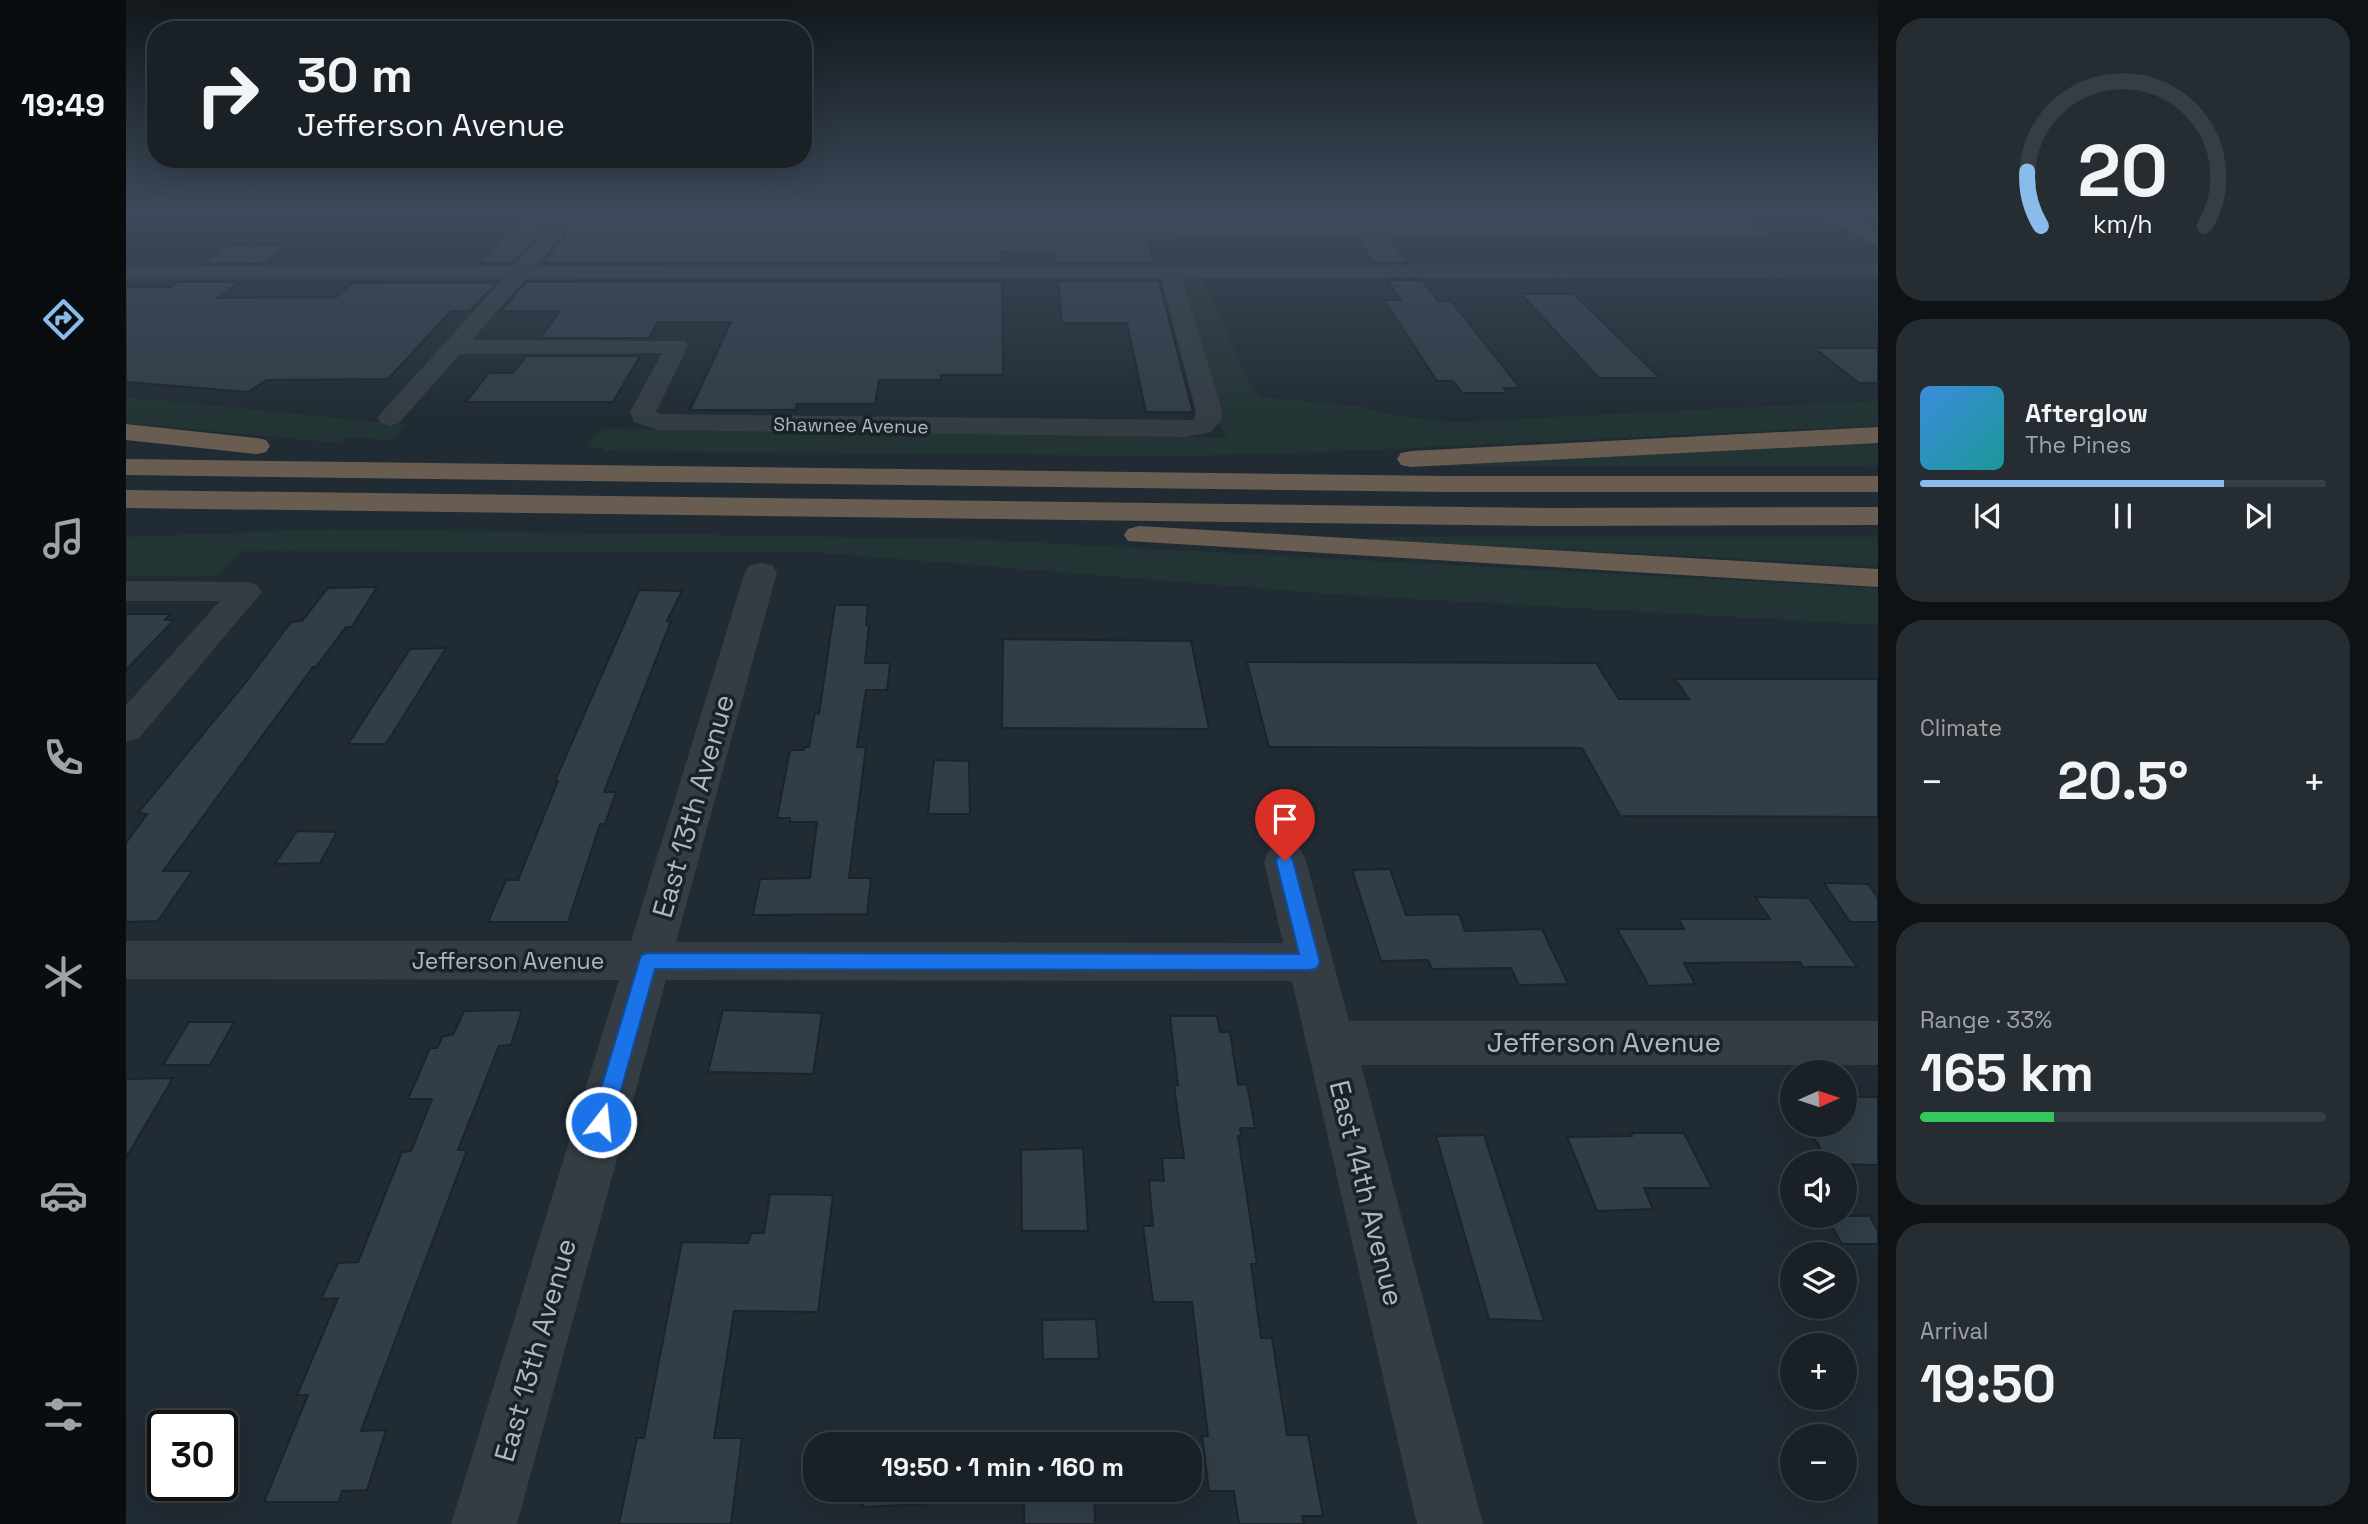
<!DOCTYPE html>
<html lang="en">
<head>
<meta charset="utf-8">
<style>
	body { margin:0; font-family:"Space Grotesk",sans-serif; background:#262d32; color:#f1f3f6; height:100vh; display:flex; flex-direction:column; font-size:26px; white-space:nowrap }
	* { box-sizing:border-box; margin:0 }
	p { font-size:23px; color:#9fa3a7 }
	.icon { flex:none; width:38px; height:38px; fill:none; stroke:currentColor; stroke-width:2; stroke-linecap:round; stroke-linejoin:round }
	.map { position:relative; flex:1; overflow:hidden }
	.drawer { display:flex; flex-direction:column; gap:18px; padding:18px; background:#0e1215; width:490px }
	.drawer>* { flex:none }
	.hud { position:absolute; left:21px; top:21px; width:665px; height:147px; border-radius:28px; box-shadow:0 7px 28px #0002,0 0 0 2px #373e43; background:#192026; color:#f1f3f6; overflow:hidden }
	.needle { width:46px; rotate:87deg }
	.fabs { position:absolute; left:1654px; top:1060px; display:grid; gap:14px }
	.fabs a { display:grid; place-items:center; width:77px; height:77px; border-radius:50%; background:#192026; box-shadow:0 7px 28px #0002,0 0 0 2px #373e43; font-size:35px }
	.speed { position:absolute; left:21px; top:1410px; display:flex; gap:14px; font-size:35px; font-weight:700; text-align:center }
	.speed>* { display:grid; place-content:center; width:91px; height:91px; border-radius:50%; background:#192026; box-shadow:0 7px 28px #0002,0 0 0 2px #373e43; line-height:1 }
	.speed .limit { border:4px solid #111; border-radius:10px; background:#fff; color:#111 }
	.pin { position:absolute; display:grid; place-items:center; width:60px; height:60px; color:#fff; margin:-72px -30px; border-radius:50% 50% 50% 0; rotate:-45deg; box-shadow:0 0 7px #0007 }
	.pin .icon { rotate:45deg }
	.me { position:absolute; width:77px; margin:-38px; rotate:16deg; stroke-linejoin:round; filter:drop-shadow(0 0 5px #0008) }
	.turn { display:flex; align-items:center; gap:24px; height:147px; padding:0 35px; font-size:32px }
	.turn .icon { width:91px; height:91px; stroke-width:2.5 }
	.turn b { display:block; font-size:49px; line-height:60px }
	.big { font-size:52px; font-weight:700; line-height:1.1 }
	.drawer .tile { flex:1; display:flex; flex-direction:column; justify-content:center; gap:10px; min-width:0; padding:0 24px; border-radius:28px; background:#262d32 }
	.drawer .dial { align-items:center; gap:0 }
	.dial svg { height:182px; overflow:visible; fill:none; stroke:#373e43; stroke-width:7; stroke-linecap:round; text-anchor:middle }
	.dial text { fill:#f1f3f6; stroke:none }
	.song { display:flex; align-items:center; gap:21px }
	.cover { width:84px; height:84px; border-radius:10px; background:linear-gradient(135deg,hsl(210 70% 55%),hsl(180 70% 35%)) }
	.played { height:7px; border-radius:4px; background:linear-gradient(90deg,#89bceb 75%,#373e43 75%) }
	.keys { display:flex; justify-content:space-around; direction:ltr }
	.heat { display:flex; justify-content:space-between; align-items:center; font-size:38px; direction:ltr }
	.charge { height:10px; border-radius:5px; background:linear-gradient(90deg,#34c759 33%,#373e43 0) }
	.trip { position:absolute; left:677px; top:1432px; width:399px; height:70px; border-radius:28px; background:#192026; box-shadow:0 7px 28px #0002,0 0 0 2px #373e43; font-weight:700; line-height:70px; text-align:center }
	main { display:flex; flex:1; min-height:0 }
	.tab-bar { display:flex; flex-direction:column; width:126px; justify-content:space-around; align-items:center; background:#0a0d0f; color:#9fa3a7 }
	.tab-bar .icon { width:49px; height:49px }
	.tab-bar .on { color:#89bceb }
	.tab-bar b { font-size:32px; color:#f1f3f6 }
	.map>svg:first-child { display:block }
	.green { fill:#233434 }
	.building { fill:#313d47; stroke:#1c242b; stroke-width:2 }
	.lines { fill:none; stroke-linecap:round; stroke-linejoin:round }
	.street { fill:#343d44; fill-rule:evenodd }
	.secondary { fill:#434d57; fill-rule:evenodd }
	.highway { fill:#695d52; fill-rule:evenodd }
	.route { fill:#1a73e8; stroke:#114b97; stroke-width:2 }
	.labels { text-anchor:middle; stroke-width:7; stroke-linejoin:round; paint-order:stroke }
	.far-street-label { font-size:19px; fill:#aeb8c1; stroke:#1a2229 }
	.street-label { font-size:23px; fill:#aeb8c1; stroke:#1a2229 }
	.near-street-label { font-size:28px; fill:#aeb8c1; stroke:#1a2229 }
</style>
</head>
<body>
<main>
<nav class="tab-bar">
<b>19:49</b>
<svg class="icon on" aria-label="directions" viewBox="0 0 24 24"><path d="M12 3l9 9-9 9-9-9zM9 14v-3h6M13 9l2 2-2 2"/></svg>
<svg class="icon" aria-label="music" viewBox="0 0 24 24"><path d="M9 18V5l10-2v13"/><circle cx="6" cy="18" r="3"/><circle cx="16" cy="16" r="3"/></svg>
<svg class="icon" aria-label="phone" viewBox="0 0 24 24"><path d="M5 4h4l2 5-3 2q2 4 5 5l2-3 5 2v4C11 20 4 13 5 4z"/></svg>
<svg class="icon" aria-label="climate" viewBox="0 0 24 24"><path d="M12 3v18M4 7l16 10M4 17L20 7"/></svg>
<svg class="icon" aria-label="car" viewBox="0 0 24 24"><path d="M5 17H2v-5l4-1 3-4h7l3 4 3 1v5h-3M9 17h6M6 11h13"/><circle cx="7" cy="17" r="2"/><circle cx="17" cy="17" r="2"/></svg>
<svg class="icon" aria-label="filters" viewBox="0 0 24 24"><path d="M4 7h16M4 17h16"/><circle cx="9" cy="7" r="2"/><circle cx="15" cy="17" r="2"/></svg>
</nav>
<div class="map">
<svg width="1752" height="1524" viewBox="0 0 1752 1524">
	<rect width="100%" height="100%" fill="#212b33"/>
	<path class="green" d="M1065,277l12,4 50,109 10,7 98,10 31,8 61,7 425,-21v25l-598,28 -117,2 -558,-5v-3l-20,-1 17,-19 625,9 -7,-10 -38,-148z
		M0,397l245,24 35,3 -12,17 -45,-4 -11,6 -212,-20z
		M1752,442v25l-479,-1z
		M202,529l643,10 907,49v37l-536,-30 -532,-43 -569,-1 -24,25h-91v-39z
		M1244,537h508v29l-507,-26z"/>
	<path class="building" d="M404,209h1201l44,29h-385l19,25h-35l-18,-25 -208,2 6,23h-98l-1,-12h-54l1,12h-460l23,-27 -1,-4 -11,-7 -8,3 -32,35h-35z
		M104,245h58l-25,19h-60z
		M1261,280h35l16,21h13l69,87h-16l4,5h-46l-9,-12h-16l-53,-81h17z
		M876,281l1,94h-62v5h-62l-4,24h-78l-2,6h-105l41,-88h-73l-9,16h-109l20,-27h-59l25,-29z
		M932,281h101l34,131h-47l-19,-89h-65z
		M51,282h62l-21,16 118,-1 16,-14 145,-1 -27,29h-19l-63,68 -121,1 -19,12 -122,-10v-95h44z
		M1395,294h53l86,84h-61z
		M1688,348h64v35h-19z
		M400,356h114l-27,46h-147l23,-29h24z
		M251,587l-25,40h-6l-30,40h-3l-150,204h29l-34,50 -32,1v-79l21,-29 -9,-1 108,-131 45,-60 11,-1 26,-33z
		M513,590l43,1 -15,30h4l-67,171h12l-11,32h-5l-32,98h-80l18,-42h12l40,-99h-3z
		M709,605h33l-2,20h3l-4,38h25l-3,27h-21l-9,57h9l-17,131h22l-4,36 -114,1 7,-36 50,-1 7,-56h-27v-4h-13l13,-68h14v-3h5l6,-34 4,1z
		M0,614h44l-5,6h9l-48,50z
		M877,639l188,2 18,88 -207,-1z
		M320,648l-60,96h-38l62,-95z
		M1121,662l349,1 23,36h70l-14,-20h203v138l-258,-1 -38,-68 -313,-1z
		M808,760l35,1 1,53h-42z
		M171,831l40,1 -17,31 -45,1z
		M1264,869l16,46 53,-1 6,17 77,-2 26,55 -49,1 -8,-17 -79,1 -4,-9 -47,1 -29,-91z
		M1698,883l44,1 10,14v24h-28z
		M1629,897l54,1 48,69h-54l-3,-5 -116,1 11,21 -46,2 -32,-57h67l-5,-10h91z
		M396,1010l-11,35 -12,1 -41,104h9l-106,281 25,-1 -19,60 -25,1 -3,11h-75l44,-107h-11l41,-97 -17,1 17,-36 20,-1 44,-110 9,-1 21,-52h-24l22,-51h7l6,-12 10,-1 11,-24z
		M597,1010l99,3 -9,61 -105,-2z
		M1044,1016h47l3,16h10l8,53 9,-1 8,44h-15l1,8h-3l19,128h-6l10,74h11l15,97h21l15,81h-21l2,8h-65l-5,-33h-25l-7,-55h6l-16,-134h-39l-10,-76h10l-4,-46 15,1 -2,-23h22l-10,-73h4z
		M63,1022h45l-24,43h-47z
		M47,1078l-47,80v-79z
		M1718,1097h34v68l-49,-1 -22,-39h37z
		M1505,1133h53l28,55h-68l9,21 -56,2 -30,-74 65,-1z
		M1358,1135l60,186 -55,-2 -53,-183z
		M957,1148l5,83h-66l-1,-81z
		M644,1194l63,1 -15,117 -84,-1 -20,127h28l-11,86h-112l18,-86h7l38,-196 66,1 3,-10h13z
		M1700,1216h44l8,15v13h-36z
		M970,1319l3,40h-56l-1,-39z
		M801,1435v9h-61v-7z
		M738,1489h62l-1,15 -62,3z
		M898,1489h70l1,35h-71z"/>
	<g class="lines">
		<path class="street" d="M0,209h32l-9,5 -23,1z
			M428,228l9,6 -27,32 1342,-1v12l-696,1 40,133v8l-11,13 -25,5 -528,-7 -24,-8 -4,-10 32,-59 -202,1 -61,69 -9,3 -9,-3 -4,-5 4,-5 122,-134h-377v-12l388,-1 33,-36zM1035,278l35,133 -2,9 -534,-6 -4,-2 32,-66 -3,-5 -213,-1 53,-61z
			M635,563l11,2 5,7 -101,370 607,1 -19,-82 6,-12 15,-4 15,4 6,12 43,160h529v44h-517l122,459h-66l-125,-543 -626,-1 -149,544h-66l168,-544 -493,-1v-38h505l114,-369 5,-7z
			M0,581l120,1 11,3 5,7 -123,146 -13,4v-37l94,-104h-94z"/>
		<path class="secondary" d="M1687,209h22l43,24v14z"/>
		<path class="highway" d="M0,424l131,14 9,2 4,6 -4,6 -9,2 -131,-14z
			M1752,427v16l-467,24 -10,-2 -4,-6 4,-6 10,-2z
			M0,459l1319,17h433v16h-433l-1319,-17z
			M0,490l1424,18 328,-1v18l-328,1 -1424,-18z
			M1013,526l739,43v18l-750,-46 -4,-6 4,-6z"/>
	</g>
	<linearGradient id="sky" x2="0" y2="1"><stop stop-color="#12181c"/><stop offset="0.5" stop-color="#3d4a5b"/><stop offset="1" stop-color="#3d4a5b" stop-opacity="0"/></linearGradient>
	<rect width="1752" height="422" fill="url(#sky)"/>
	<path class="route" d="M1159,854l6,2 2,5 27,101 -3,6 -7,2 -655,-1 -43,153 -3,7 -8,3 -7,-3 -3,-7 50,-167 7,-2 651,1 -23,-93 3,-5z"/>
	<g class="labels">
		<g class="far-street-label">
			<text transform="translate(725 425) rotate(1)" y="7">Shawnee Avenue</text>
		</g>
		<g class="street-label">
			<text x="382" y="969">Jefferson Avenue</text>
		</g>
		<g class="near-street-label">
			<text transform="translate(567 806) rotate(-74)" y="10">East 13th Avenue</text>
			<text x="1478" y="1052">Jefferson Avenue</text>
			<text transform="translate(1241 1193) rotate(76)" y="10">East 14th Avenue</text>
			<text transform="translate(409 1350) rotate(-74)" y="10">East 13th Avenue</text>
		</g>
	</g>
</svg>
<div class="fabs">
<a><svg class="needle" viewBox="-14 -14 28 28"><path d="M0-13l5 13h-10z" fill="#e53935"/><path d="M0 13l5-13h-10z" fill="#9fa3a7"/></svg></a>
<a><svg class="icon" aria-label="sound" viewBox="0 0 24 24"><path d="M4 9h4l5-4v14l-5-4H4zM17 9q2 3 0 6"/></svg></a>
<a><svg class="icon" aria-label="layers" viewBox="0 0 24 24"><path d="M12 4l9 5-9 5-9-5zM3 14l9 5 9-5"/></svg></a>
<a>+</a>
<a>−</a>
</div>
<div class="speed"><div class="limit">30</div></div>
<div class="pin" style="left:1159px;top:861px;background:#d93025"><svg class="icon" aria-label="arrive" viewBox="0 0 24 24"><path d="M6 21V4h12l-3 4 3 4H6"/></svg></div>
<svg class="me" style="left:475px;top:1122px" viewBox="-20 -20 40 40"><circle r="17" fill="#1a73e8" stroke="#fff" stroke-width="3"/><path d="M0-11L8 9 0 5-8 9z" fill="#fff"/></svg>
<div class="trip">19:50 · 1 min · 160 m</div>
<div class="hud">
<div class="turn"><svg class="icon" aria-label="right" viewBox="0 0 24 24"><path d="M7 20v-9h11M14 6l5 5-5 5"/></svg><div><b>30 m</b>Jefferson Avenue</div></div>
</div>
</div>
<section class="drawer">
<div class="tile dial"><svg viewBox="0 0 100 80">
<path d="M14 69A42 42 0 1 1 86 69"/>
<path d="M14 69A42 42 0 0 1 8 45" stroke="#89bceb"/>
<text x="50" y="56" font-size="32" font-weight="700">20</text>
<text x="50" y="72" font-size="11">km/h</text>
</svg></div>
<div class="tile">
<div class="song"><i class="cover"></i><div><b>Afterglow</b><p>The Pines</p></div></div>
<div class="played"></div>
<div class="keys"><svg class="icon" aria-label="previous" viewBox="0 0 24 24"><path d="M18 5L8 12l10 7zM5 5v14"/></svg><svg class="icon" aria-label="pause" viewBox="0 0 24 24"><path d="M8 5v14M16 5v14"/></svg><svg class="icon" aria-label="next" viewBox="0 0 24 24"><path d="M6 5l10 7-10 7zM19 5v14"/></svg></div>
</div>
<div class="tile"><p>Climate</p>
<div class="heat"><a>−</a><b class="big">20.5°</b><a>+</a></div>
</div>
<div class="tile"><p>Range · 33%</p><b class="big">165 km</b><div class="charge"></div></div>
<div class="tile"><p>Arrival</p><b class="big">19:50</b></div>
</section>
</main>
</body>
</html>
